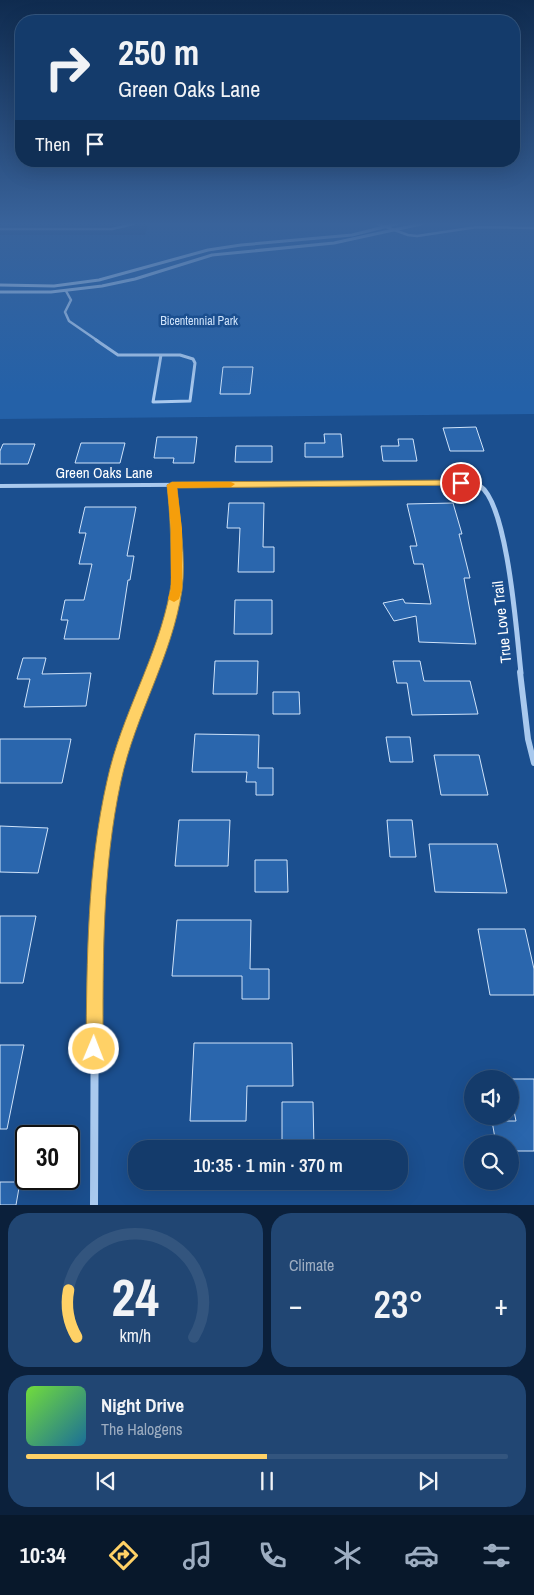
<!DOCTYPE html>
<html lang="en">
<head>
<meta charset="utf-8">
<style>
	body { margin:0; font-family:"Archivo Narrow",sans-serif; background:#214673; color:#f1f3f6; height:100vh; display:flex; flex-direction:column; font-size:19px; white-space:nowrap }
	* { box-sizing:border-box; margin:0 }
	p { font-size:16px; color:#9dadc1 }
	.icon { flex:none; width:28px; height:28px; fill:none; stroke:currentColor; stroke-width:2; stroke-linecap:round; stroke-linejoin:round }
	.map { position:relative; height:1205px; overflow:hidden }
	.drawer { display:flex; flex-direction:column; gap:8px; padding:8px; background:#0b203b; flex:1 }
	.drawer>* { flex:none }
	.banner { position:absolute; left:15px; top:15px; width:505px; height:152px; border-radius:20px; box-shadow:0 5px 20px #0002,0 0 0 1px #33557e; background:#143b6b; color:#f1f3f6; overflow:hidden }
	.fabs { position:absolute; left:464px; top:1070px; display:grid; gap:10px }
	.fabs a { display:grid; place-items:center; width:55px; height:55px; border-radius:50%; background:#143b6b; box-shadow:0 5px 20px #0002,0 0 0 1px #33557e; font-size:25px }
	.speed { position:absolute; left:15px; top:1125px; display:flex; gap:10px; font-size:25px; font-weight:700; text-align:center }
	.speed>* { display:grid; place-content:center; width:65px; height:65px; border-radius:50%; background:#143b6b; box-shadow:0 5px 20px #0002,0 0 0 1px #33557e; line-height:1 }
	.speed .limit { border:2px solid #111; border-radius:8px; background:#fff; color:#111 }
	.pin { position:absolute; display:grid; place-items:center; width:42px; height:42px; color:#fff; margin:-21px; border:2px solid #fff; border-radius:50%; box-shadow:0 1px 5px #0007 }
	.me { position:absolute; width:55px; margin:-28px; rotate:1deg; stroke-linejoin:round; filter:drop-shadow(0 0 4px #0008) }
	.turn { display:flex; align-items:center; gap:18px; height:105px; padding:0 20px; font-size:22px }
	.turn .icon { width:65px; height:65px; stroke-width:2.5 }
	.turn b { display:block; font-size:35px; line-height:42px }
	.then { display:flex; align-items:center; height:48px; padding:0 20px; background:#0003; gap:10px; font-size:19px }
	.big { font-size:38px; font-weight:600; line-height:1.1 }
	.drawer .widget { flex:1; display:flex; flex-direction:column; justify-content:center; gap:8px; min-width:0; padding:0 18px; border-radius:20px; background:#214673 }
	.drawer .dial { align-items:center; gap:0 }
	.dial svg { height:130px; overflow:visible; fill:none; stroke:#33557e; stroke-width:7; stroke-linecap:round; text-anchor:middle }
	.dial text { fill:#f1f3f6; stroke:none }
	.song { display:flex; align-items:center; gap:15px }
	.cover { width:60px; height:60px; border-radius:8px; background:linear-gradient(135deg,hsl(100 70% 55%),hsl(200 70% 35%)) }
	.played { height:5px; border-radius:2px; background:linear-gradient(90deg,#ffd166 50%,#33557e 50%) }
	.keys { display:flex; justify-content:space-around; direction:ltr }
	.heat { display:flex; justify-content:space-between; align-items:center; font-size:28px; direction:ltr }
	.drawer .tiles { flex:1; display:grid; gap:8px; grid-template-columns:1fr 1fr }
	.widget:last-child { grid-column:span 2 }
	.trip { position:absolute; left:128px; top:1140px; width:280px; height:50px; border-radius:20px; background:#143b6b; box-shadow:0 5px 20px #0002,0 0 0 1px #33557e; font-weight:600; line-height:50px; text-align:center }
	.dock { display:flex; height:80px; justify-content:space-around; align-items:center; background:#08182b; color:#9dadc1 }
	.dock .icon { width:35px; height:35px }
	.dock .on { color:#ffd166 }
	.dock b { font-size:22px; color:#f1f3f6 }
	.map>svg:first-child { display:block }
	.green { fill:#2461a8 }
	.building { fill:#2a66ad; stroke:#cfe3fa }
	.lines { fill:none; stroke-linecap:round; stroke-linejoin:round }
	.lane-far1 { stroke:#a9c9ee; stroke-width:2.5 }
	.lane { stroke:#a9c9ee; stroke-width:3 }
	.street-far4 { stroke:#a9c9ee; stroke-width:3 }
	.street-far3 { stroke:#a9c9ee; stroke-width:4 }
	.street-far2 { stroke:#a9c9ee; stroke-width:5 }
	.street-far1 { stroke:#a9c9ee; stroke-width:6 }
	.street { stroke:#a9c9ee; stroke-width:8 }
	.route { fill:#ffd166; stroke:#a68842 }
	.slow { fill:#f59e0b }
	.labels { text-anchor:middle; stroke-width:5; stroke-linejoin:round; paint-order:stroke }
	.far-park-label { font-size:12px; fill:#cfe3fa; stroke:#1b4f8f }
	.street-label { font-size:15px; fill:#fff; stroke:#1b4f8f }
</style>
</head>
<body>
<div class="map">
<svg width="534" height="1205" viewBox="0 0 534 1205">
	<rect width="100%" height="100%" fill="#1b4f8f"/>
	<path class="green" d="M148,224h386v190l-534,5v-184h145z"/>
	<path class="building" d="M223,367h30l-3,27h-30z
		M476,427l8,24h-34l-7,-23z
		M324,434h17l2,23h-38v-14h20z
		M157,437h40l-3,26h-21l1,-5h-20z
		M398,439h15l4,22h-34l-2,-15h18z
		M81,443h44l-5,20h-45z
		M3,444h32l-7,20h-28v-13z
		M236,446h36v16h-37z
		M229,503h35l-1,44h11v25h-36l2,-44h-13z
		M453,503l9,31h-3l11,44h-6l12,66 -57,-2 -3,-26 -22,5 -11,-18 20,-4 2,4 26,1 -8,-40h-9l-4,-18h7l-10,-42z
		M85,507h51l-9,49h7l-4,24h-2l-9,59h-55l4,-19h-7l4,-20h19l8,-36h-13l7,-31h-7z
		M235,600h37v34h-38z
		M23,658h23l-4,16 49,-1 -5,33 -62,1 6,-28h-13z
		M215,661h43l-1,33h-44z
		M393,661h27l4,20h46l8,33 -66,1 -5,-32h-10z
		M273,692h26l1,22h-27z
		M195,734l64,1 -1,33h15v27h-17v-13h-10l1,-10h-55z
		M386,737h24l3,25h-23z
		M0,739h71l-9,44h-62z
		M434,755h45l9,40h-47z
		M179,820h51l-2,46h-53z
		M387,820h25l4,37h-26z
		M0,826l48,2 -10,45 -38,-1z
		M429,844h68l10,49 -72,-1z
		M255,860h32l1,32h-33z
		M0,916h36l-13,67h-23z
		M177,920h74l-1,49h19v30h-27v-23h-70z
		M478,929h47l9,40v26h-44z
		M194,1043h98l1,43h-46l-1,35h-56z
		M0,1045h24l-17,84h-7z
		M510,1079h24v72h-24v-7h-14l-4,-23h24l-6,-30z
		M282,1102h31l1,46h-32z
		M0,1182h20l-4,23h-16z"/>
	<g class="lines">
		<path class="lane-far1" d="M378,224l30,11 9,1 60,-9 57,1
			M0,229h112l21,-5
			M66,291l5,9 -6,12 4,9 29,20"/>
		<path class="lane" d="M96,340l22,15h43
			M161,355h19l13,4 2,4 -5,38 -37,1z"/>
		<path class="street-far4" d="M0,285l54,1 45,-6 109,-30 33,-5 111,-10 44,-11
			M0,292h51l51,-6 33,-7 77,-24 122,-12 87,-19"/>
		<path class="street-far3" d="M172,485v3
			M0,486l461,-3 17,2 4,3"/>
		<path class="street-far2" d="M480,486c28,18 37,152 41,187
			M152,673c9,-24 22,-60 24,-86 2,-33 -1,-67 -4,-101"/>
		<path class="street-far1" d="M520,672l8,67 6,24
			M97,908l2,-29 15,-98 10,-37 28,-72"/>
		<path class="street" d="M94,1205l1,-254 2,-44"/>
	</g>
	<linearGradient id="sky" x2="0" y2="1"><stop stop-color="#0f2b4f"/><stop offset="0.57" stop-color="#39639b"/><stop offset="1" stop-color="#39639b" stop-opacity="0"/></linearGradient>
	<rect width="534" height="393" fill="url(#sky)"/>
	<path class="route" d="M461,480l5,3 -1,2 -288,3c3,30 9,72 5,102 -10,67 -47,125 -61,191 -19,88 -18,178 -18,268l-2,6 -7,3 -6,-3 -2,-6c1,-90 1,-180 21,-268 14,-66 51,-124 63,-190 2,-9 1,-18 1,-27 0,-27 -1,-53 -4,-79l5,-3z"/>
	<path class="slow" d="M172,482h59l4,2 -4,3 -54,1 5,41v60l-3,10 -5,3 -6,-3 3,-10v-60l-4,-44z"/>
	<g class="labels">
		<g class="far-park-label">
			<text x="199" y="325">Bicentennial Park</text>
		</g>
		<g class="street-label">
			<text x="104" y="478">Green Oaks Lane</text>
			<text transform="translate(502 622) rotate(-96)" y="5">True Love Trail</text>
		</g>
	</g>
</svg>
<div class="fabs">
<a><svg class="icon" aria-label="sound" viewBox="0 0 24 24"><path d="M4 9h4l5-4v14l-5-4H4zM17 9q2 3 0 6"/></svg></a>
<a><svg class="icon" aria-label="search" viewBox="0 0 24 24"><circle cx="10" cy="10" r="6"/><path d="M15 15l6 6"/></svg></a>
</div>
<div class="speed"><div class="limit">30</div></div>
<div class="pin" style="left:461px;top:483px;background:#d93025"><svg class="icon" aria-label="arrive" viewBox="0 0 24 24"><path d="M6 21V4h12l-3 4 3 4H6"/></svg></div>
<svg class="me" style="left:94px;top:1049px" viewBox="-20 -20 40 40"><circle r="17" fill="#ffd166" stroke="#fff" stroke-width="3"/><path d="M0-11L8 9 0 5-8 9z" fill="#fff"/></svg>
<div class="trip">10:35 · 1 min · 370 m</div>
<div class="banner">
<div class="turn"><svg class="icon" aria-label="right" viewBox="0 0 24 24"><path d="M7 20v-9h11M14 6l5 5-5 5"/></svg><div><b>250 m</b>Green Oaks Lane</div></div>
<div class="then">Then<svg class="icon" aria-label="arrive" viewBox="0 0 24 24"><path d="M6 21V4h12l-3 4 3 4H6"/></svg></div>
</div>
</div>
<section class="drawer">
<div class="tiles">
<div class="widget dial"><svg viewBox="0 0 100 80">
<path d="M14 69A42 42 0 1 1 86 69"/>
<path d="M14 69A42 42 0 0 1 9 40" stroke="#ffd166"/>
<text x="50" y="56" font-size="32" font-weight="700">24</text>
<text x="50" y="72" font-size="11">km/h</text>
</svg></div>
<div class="widget"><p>Climate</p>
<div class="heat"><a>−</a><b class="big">23°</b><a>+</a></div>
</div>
<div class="widget">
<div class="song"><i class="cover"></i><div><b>Night Drive</b><p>The Halogens</p></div></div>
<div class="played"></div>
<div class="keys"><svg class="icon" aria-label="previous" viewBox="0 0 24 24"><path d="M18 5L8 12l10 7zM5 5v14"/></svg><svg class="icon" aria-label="pause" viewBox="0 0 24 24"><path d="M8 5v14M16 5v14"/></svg><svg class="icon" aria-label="next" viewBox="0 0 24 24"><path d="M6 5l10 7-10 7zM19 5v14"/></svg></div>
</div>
</div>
</section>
<nav class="dock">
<b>10:34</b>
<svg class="icon on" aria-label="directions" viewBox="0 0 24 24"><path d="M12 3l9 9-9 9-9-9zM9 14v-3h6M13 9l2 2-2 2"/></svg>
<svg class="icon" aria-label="music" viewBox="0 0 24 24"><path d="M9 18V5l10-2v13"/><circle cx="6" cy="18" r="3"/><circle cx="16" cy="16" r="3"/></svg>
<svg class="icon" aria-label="phone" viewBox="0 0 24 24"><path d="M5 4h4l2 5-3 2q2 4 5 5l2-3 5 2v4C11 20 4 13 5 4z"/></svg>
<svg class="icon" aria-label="climate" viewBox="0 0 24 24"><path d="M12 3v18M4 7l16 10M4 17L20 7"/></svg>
<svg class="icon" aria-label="car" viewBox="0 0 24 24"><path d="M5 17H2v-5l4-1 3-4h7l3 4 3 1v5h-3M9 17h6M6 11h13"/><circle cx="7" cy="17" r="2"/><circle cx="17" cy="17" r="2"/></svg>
<svg class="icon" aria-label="filters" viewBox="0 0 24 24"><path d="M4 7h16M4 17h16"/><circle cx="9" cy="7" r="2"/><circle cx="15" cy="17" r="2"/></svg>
</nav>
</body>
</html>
